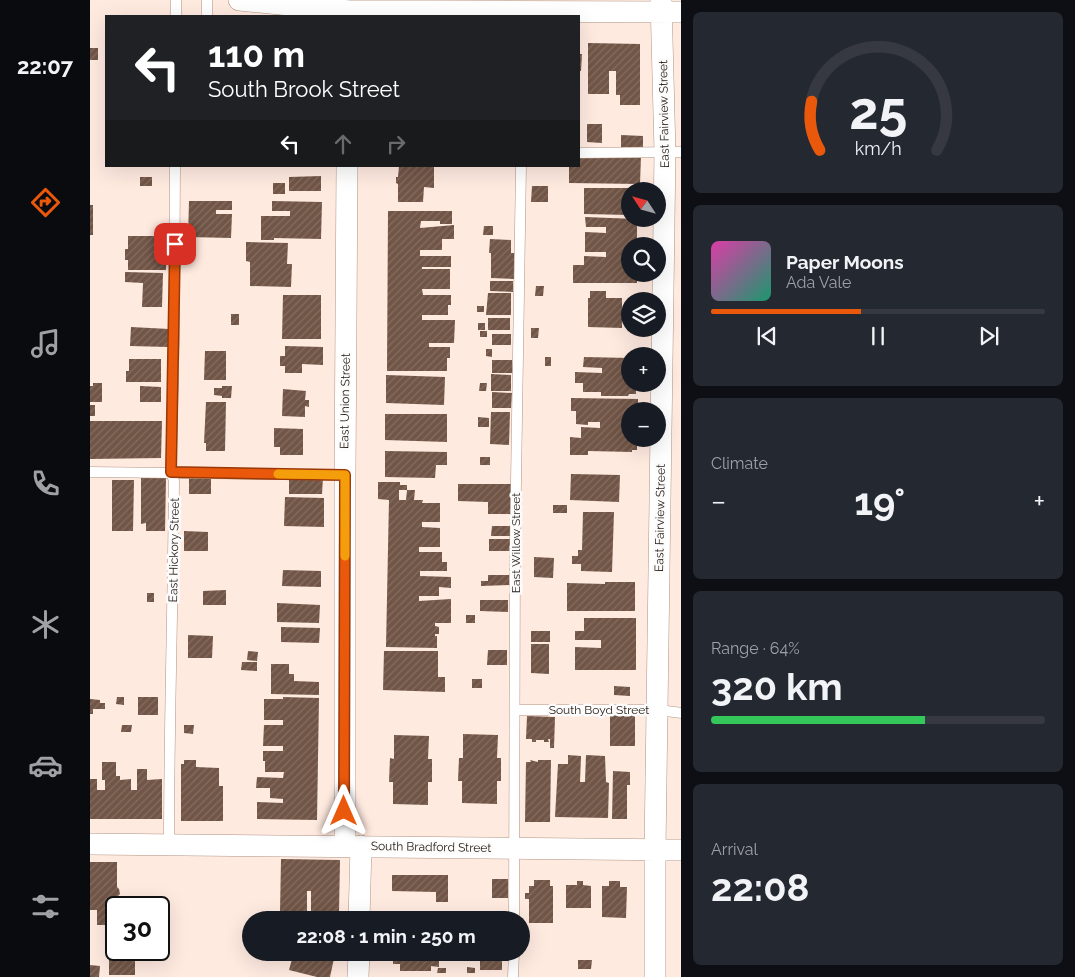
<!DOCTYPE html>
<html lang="en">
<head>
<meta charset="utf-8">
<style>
	body { margin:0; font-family:Raleway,sans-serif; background:#242831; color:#f1f3f6; height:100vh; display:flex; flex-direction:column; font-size:19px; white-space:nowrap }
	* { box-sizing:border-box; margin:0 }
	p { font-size:16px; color:#9ea1a6 }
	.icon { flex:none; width:28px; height:28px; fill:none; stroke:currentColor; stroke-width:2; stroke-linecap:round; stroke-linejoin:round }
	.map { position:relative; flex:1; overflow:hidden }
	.drawer { display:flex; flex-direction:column; gap:12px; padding:12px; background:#0d0f14; width:394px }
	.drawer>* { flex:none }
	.top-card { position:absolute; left:15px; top:15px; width:475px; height:152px; border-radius:0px; box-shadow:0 5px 20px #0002; background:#202124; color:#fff; overflow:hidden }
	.needle { width:32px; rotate:306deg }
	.fabs { position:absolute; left:531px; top:182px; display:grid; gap:10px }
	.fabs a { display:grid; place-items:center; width:45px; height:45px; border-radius:50%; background:#171b24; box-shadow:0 5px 20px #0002; font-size:25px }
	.speed { position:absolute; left:15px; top:896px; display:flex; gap:10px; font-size:25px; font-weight:700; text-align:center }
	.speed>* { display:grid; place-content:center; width:65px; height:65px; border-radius:50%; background:#171b24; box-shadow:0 5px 20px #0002; line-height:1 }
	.speed .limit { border:2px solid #111; border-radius:8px; background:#fff; color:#111 }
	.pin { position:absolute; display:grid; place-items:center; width:42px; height:42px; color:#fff; margin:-21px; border-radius:10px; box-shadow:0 2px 8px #0006 }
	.me { position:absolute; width:55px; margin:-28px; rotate:0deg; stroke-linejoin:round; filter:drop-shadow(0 0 4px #0008) }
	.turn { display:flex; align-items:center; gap:18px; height:105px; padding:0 20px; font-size:22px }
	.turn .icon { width:65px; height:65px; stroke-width:2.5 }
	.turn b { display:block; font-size:35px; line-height:42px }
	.lanes { display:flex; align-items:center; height:48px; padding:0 20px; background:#0003; justify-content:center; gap:25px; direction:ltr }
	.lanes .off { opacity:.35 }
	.big { font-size:38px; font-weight:700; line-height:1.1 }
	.drawer .widget { flex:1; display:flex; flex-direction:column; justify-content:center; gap:8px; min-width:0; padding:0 18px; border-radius:8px; background:#242831 }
	.drawer .dial { align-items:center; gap:0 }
	.dial svg { height:130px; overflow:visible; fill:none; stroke:#363941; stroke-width:7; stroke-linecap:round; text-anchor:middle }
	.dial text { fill:#f1f3f6; stroke:none }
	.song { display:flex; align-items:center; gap:15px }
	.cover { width:60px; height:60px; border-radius:8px; background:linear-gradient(135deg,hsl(320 70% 55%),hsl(160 70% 35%)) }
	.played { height:5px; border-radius:2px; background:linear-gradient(90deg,#ea580c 45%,#363941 45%) }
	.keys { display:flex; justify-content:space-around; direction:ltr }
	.heat { display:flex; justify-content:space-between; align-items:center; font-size:28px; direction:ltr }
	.charge { height:8px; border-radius:4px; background:linear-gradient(90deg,#34c759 64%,#363941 0) }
	.trip { position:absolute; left:152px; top:911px; width:288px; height:50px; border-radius:25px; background:#171b24; box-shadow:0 5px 20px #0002; font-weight:700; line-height:50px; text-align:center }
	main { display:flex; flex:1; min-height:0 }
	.tabs { display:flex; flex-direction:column; width:90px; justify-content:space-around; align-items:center; background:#090b0e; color:#9ea1a6 }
	.tabs .icon { width:35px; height:35px }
	.tabs .active { color:#ea580c }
	.tabs b { font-size:22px; color:#f1f3f6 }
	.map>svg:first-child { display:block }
	.building { fill:url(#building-hatch); fill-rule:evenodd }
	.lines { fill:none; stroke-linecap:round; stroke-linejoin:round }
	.service-casing { stroke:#b29383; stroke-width:11 }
	.minor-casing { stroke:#b29383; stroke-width:22 }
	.service { stroke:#fff; stroke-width:10 }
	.minor { stroke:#fff; stroke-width:21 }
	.route-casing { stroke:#983908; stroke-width:12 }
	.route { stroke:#ea580c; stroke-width:9 }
	.slow { stroke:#f59e0b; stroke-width:9 }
	.labels { text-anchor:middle; stroke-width:5; stroke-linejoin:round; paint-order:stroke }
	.street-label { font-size:12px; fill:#261b14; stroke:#fcfcfc }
</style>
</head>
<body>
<main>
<nav class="tabs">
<b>22:07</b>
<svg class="icon active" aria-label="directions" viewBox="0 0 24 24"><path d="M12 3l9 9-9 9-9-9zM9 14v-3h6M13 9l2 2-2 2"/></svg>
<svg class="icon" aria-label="music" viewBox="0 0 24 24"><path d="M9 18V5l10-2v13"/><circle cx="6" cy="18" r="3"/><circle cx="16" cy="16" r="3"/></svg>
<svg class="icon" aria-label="phone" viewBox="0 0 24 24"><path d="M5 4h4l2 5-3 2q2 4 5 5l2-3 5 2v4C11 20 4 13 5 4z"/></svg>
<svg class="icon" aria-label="climate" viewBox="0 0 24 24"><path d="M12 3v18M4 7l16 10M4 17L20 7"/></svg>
<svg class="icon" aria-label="car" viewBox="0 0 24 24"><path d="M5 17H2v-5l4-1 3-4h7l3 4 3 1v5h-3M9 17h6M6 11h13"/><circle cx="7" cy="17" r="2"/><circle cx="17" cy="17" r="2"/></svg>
<svg class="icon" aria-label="filters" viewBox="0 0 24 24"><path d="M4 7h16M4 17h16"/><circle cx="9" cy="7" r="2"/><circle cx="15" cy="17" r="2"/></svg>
</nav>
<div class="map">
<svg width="592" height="977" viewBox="0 0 592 977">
	<defs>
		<pattern id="building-hatch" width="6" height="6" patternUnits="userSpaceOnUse" patternTransform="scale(1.25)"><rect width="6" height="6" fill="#715546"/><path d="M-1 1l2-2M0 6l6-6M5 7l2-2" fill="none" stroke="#846e62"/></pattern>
	</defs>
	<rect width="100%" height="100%" fill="#ffeae0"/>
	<path class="building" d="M498,43l52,1v61h-20v-10h-4v-24h-7v23h-21z
		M0,48h8v12h-8z
		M489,54h3l-1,17h-2z
		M497,124h15v19l-15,-1z
		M531,135l22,1v12h-22z
		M489,155l62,1 -1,28 -71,-1v-17h10z
		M309,166h35v22l-10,-1 -1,15h-25v-18l-2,-1v-6h2z
		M231,176v15h-32v-14z
		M50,177h12v9h-12z
		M183,183h12v11h-12z
		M442,186h16v16h-17z
		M494,188h55v3h-9v24l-46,-1z
		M99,201h43v9h-16v4h16l-1,24 -43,-1z
		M182,201l50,1 -1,37 -47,-1v2h-13v-24h29v-5h-18z
		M0,205h3v30h-3z
		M298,211h64v13h-12v-3h-19l-1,7 34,-3v14h-12v11h-22v6h31v11h-29v2h28v20h-28l1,6h28v10h-3v10h-26v5h33l-1,23h-25v4h21v11h-3v13h-60z
		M495,217l52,2v27h-7v28h7v9h-64v-18h11v-9l22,1v-5h-21v-20l21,1v-6h-20z
		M394,226h9v9h-10z
		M38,236h39l-1,34h-38v-10h-3v-11h3z
		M400,239l21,1v13h4l-1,26 -23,-1v-25h-2z
		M156,242l42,1 -1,21h5l-1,23 -41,-1v-24l-4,-1z
		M35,272l38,1 -1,34h-20l1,-24 -18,-1z
		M400,281h23v11l-23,-1z
		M446,286h8l-1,10h-8z
		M500,291h16v7h16v30l-34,-1v-29h2z
		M398,293h23v22h-25z
		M193,295h38v44h-39z
		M387,306h7v6h-7z
		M141,314h8v11h-8z
		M398,318h22v12h-22z
		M388,323h7v7h-7z
		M41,327l38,2 -1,18 -38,-1z
		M441,328h8l-1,10h-7z
		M390,331h7v6h-7z
		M402,334h19v11h-19z
		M195,346l38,1v18l-21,-1v9h-17v-7h-5v-10h5z
		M396,349h6v8l-6,-1z
		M115,351h21v29h-22z
		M455,357h6v9h-6z
		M494,357l46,1v26h6v10h-7l-1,2h-27v-4h-18v-9h-8v-11l27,1v-5l-19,-1z
		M39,359h32v23h-35v-11h3z
		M402,360h20l1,13h-21z
		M401,374l20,1v16h-20z
		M296,375l59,2 -1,28 -58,-2z
		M3,383h9v19h-12v-16h3z
		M390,383h7l-1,8h-7z
		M50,386l21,1v15h-21z
		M132,386h10l-1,12h-9v-2l-8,-1v-7h8z
		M193,389l23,2 -1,9h4v7l-4,-1v11l-23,-1z
		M402,392l20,1 -1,15h-19z
		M481,398l67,1v12h-8v28h7v11h-5v2l-44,-1v4h-18v-18l11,1v-11l19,1v-6h-12v3l-12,-1v-13h-5z
		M116,402h20l-1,49h-19v-8h-2z
		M0,405h5v11h-5z
		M401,412h19l-1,33 -19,-1z
		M295,414h62v28l-62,-2z
		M388,417l11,1v9h-11z
		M0,421h72l-1,37 -71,1z
		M184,428l29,1v26h-23v-8h-6z
		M295,451l62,1v13h-11l-1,13 -50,-1z
		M390,457h10v8h-10z
		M481,474l49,1 -1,27 -49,-2z
		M199,476l34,1 -1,17h-33z
		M99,477h22v17h-22z
		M51,478h25l-1,53h-19v-8l-5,1z
		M22,480h22l-1,51h-21z
		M288,482h22v3h7v5h8l-1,10h9l-1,3h18v19h-18v5l18,1v19h-21v5h23v10h5v9h-27v5l31,1v11l-12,-1v9h-20v5l32,-2v24h-16v3l4,1v7h-4v2h2v12l-51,-1 3,-147 -11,-1zM309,490h8l-1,10h-7z
		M368,484h54v30h-24v-12l-30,-1z
		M195,497l39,1v29l-40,-1z
		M463,505h14v8h-14z
		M493,512h31l-2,60 -31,-1v-7h-9v-8h6v-6h4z
		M402,526h19v10h-20z
		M94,531l24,1v19h-24z
		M399,539h21v12h-21z
		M444,557l20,1 -1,20 -19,-1z
		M193,570l38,1v16l-39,-1z
		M398,575h21v10l-28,1v-5h7z
		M515,582h30v29h-68v-28l38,1z
		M136,590v15h-23v-14z
		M57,593h7v9h-7z
		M390,600h28v12l-28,-1z
		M187,603l43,2 -1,18 -42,-1z
		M376,615h9v8h-9z
		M494,618h52v52h-61v-23l26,1v-8h-26v-9h9z
		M191,627l39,1 -1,15 -38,-1z
		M441,631h19v11h-19z
		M98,635l25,1 -1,22h-24z
		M441,644h18v30l-18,-1z
		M398,650h19v15h-20z
		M158,651l10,1 -1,9 -10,-1z
		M294,651h54v26h7v15l-62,-2z
		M152,662h15v9l-16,-1z
		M181,664h18v10h5v7l25,1v13l-48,-1z
		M382,679h10v9h-10z
		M524,686l16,1v9l-16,-1z
		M27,697h7v8l-8,-1z
		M48,697h20v18h-20z
		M193,697l36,1 -2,122 -60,-1v-17l26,1v-4l-13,-1v-10h-14l1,-11 26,1 1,-6h-19v-11h-2v-10h20v-5h-20l1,-21h19v-5h-19v-21h19z
		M0,699l10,1v3h5v6h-12v5h-3z
		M520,715h25v31h-25z
		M437,716l28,1 -1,31h-4v-9h-2l1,3h-5v-2h-8v2h-4v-3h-6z
		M32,725h10l-1,7h-10z
		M94,725h10l-1,9 -9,-1z
		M373,734l35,1 -1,23h4v23h-4v23l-35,-1v-22h-4l1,-23h4z
		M304,735l35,1 -1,23h4v23h-4v23l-35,-1v-22h-4l1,-24 4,1z
		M478,755l13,1 -1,26h5l1,-27 19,1 1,26 3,1 -1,35 -53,-1 3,-53h10z
		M94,760h12v7l23,1v18h4v35h-42v-57h3z
		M440,760l8,2v-2h13l-1,62h-25l1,-60h5z
		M12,762h14v14h4v4l11,-1v11h6v-21h10v11l15,-1v40h-72v-40h7v11h8v-10h-3z
		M523,771l17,1v13h-3v34h-15z
		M191,859l59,1 -1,53 -20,-1v8h-10v-8h2v-21h-4v21h-27z
		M0,862h27v25l2,2 1,5 -3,3 -1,13h-6l1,15h-14v-15h-7z
		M302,875h56v27h-12v-10l-44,-1z
		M402,879h16v19h-16z
		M444,880h16v6h3v37h-24v-24h-4v-6h4v-7h5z
		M487,881h6v4l8,1v22h-25v-23h11z
		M519,881h11v6h7l-1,31 -24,-1v-31h7z
		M314,913l22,1v6h-22z
		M204,952h35l6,2 -5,23h-13l-28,-7z
		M311,952h38v15l-8,-1v5h-31v-7h-7v-9h8z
		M390,952h22v18h-22z
		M19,953h26v22h-26z
		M488,960h14l-1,9h-13z
		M0,965l10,1 -1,11h-9z
		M377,967l8,1v5h-8z
		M348,968h8v5h-9z"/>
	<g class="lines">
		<g class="service-casing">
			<path id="service" d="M86,16v-16
				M117,16v-16
				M489,153l103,-1
				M0,472l255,3
				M426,710h142l24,3
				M79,845c0,-122 4,-243 5,-364l-3,-9 3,-131 1,-175
				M424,920l1,-375 6,-379
				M423,977l1,-25"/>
		</g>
		<g class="minor-casing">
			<path id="minor" d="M149,0l111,11 332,1
				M0,844l592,6
				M255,846v-371l2,-309
				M269,920l2,-74
				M268,977l1,-25
				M565,977v-127l10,-698 -4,-152"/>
		</g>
		<use href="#service" class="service"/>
		<use href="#minor" class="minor"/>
	</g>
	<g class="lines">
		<g class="route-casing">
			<path id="route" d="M85,244l-4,228 174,3 -1,336"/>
		</g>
		<use href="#route" class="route"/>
		<path class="slow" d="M188,474l67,1v81"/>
	</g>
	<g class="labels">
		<g class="street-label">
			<text transform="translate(574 114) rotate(-91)" y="4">East Fairview Street</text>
			<text transform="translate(255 401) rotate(-89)" y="4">East Union Street</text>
			<text transform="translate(570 518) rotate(-89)" y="4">East Fairview Street</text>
			<text transform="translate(426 543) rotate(-90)" y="4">East Willow Street</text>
			<text transform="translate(84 550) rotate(-89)" y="4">East Hickory Street</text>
			<text x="509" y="714">South Boyd Street</text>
			<text transform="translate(341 847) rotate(1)" y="4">South Bradford Street</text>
		</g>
	</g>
</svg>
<div class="fabs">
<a><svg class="needle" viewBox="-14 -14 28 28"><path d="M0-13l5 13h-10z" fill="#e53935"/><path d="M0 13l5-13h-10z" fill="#9ea1a6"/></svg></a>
<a><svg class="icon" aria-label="search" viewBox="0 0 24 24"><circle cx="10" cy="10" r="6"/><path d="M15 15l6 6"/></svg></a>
<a><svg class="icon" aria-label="layers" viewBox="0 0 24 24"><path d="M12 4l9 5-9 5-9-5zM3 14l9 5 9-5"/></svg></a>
<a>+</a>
<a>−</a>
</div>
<div class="speed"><div class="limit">30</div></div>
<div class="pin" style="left:85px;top:244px;background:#d93025"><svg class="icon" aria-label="arrive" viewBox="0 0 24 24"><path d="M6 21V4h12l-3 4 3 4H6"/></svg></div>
<svg class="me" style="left:254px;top:811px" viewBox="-20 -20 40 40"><path d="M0-17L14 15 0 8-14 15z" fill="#ea580c" stroke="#fff" stroke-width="4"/></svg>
<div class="trip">22:08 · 1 min · 250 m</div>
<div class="top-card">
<div class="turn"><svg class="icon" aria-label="left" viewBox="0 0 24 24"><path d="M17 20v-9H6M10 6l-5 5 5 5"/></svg><div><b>110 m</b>South Brook Street</div></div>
<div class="lanes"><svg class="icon" aria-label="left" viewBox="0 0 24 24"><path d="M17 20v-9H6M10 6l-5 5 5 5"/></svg><svg class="icon off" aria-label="ahead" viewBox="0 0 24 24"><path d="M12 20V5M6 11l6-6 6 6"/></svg><svg class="icon off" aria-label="right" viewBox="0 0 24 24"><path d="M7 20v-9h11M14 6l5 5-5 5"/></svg></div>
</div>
</div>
<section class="drawer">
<div class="widget dial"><svg viewBox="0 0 100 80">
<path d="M14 69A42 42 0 1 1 86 69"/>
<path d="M14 69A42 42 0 0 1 9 39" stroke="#ea580c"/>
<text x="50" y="56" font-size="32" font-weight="700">25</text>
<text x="50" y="72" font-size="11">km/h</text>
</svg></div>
<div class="widget">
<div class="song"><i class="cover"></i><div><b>Paper Moons</b><p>Ada Vale</p></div></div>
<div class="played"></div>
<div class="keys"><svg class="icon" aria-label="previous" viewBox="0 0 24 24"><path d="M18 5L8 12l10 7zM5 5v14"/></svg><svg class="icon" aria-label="pause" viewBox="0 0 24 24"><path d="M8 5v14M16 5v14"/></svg><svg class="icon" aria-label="next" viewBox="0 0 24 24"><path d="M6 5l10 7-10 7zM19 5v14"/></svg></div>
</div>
<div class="widget"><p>Climate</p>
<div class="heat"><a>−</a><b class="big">19°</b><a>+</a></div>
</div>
<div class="widget"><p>Range · 64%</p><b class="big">320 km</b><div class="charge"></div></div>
<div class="widget"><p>Arrival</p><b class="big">22:08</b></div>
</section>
</main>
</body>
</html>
